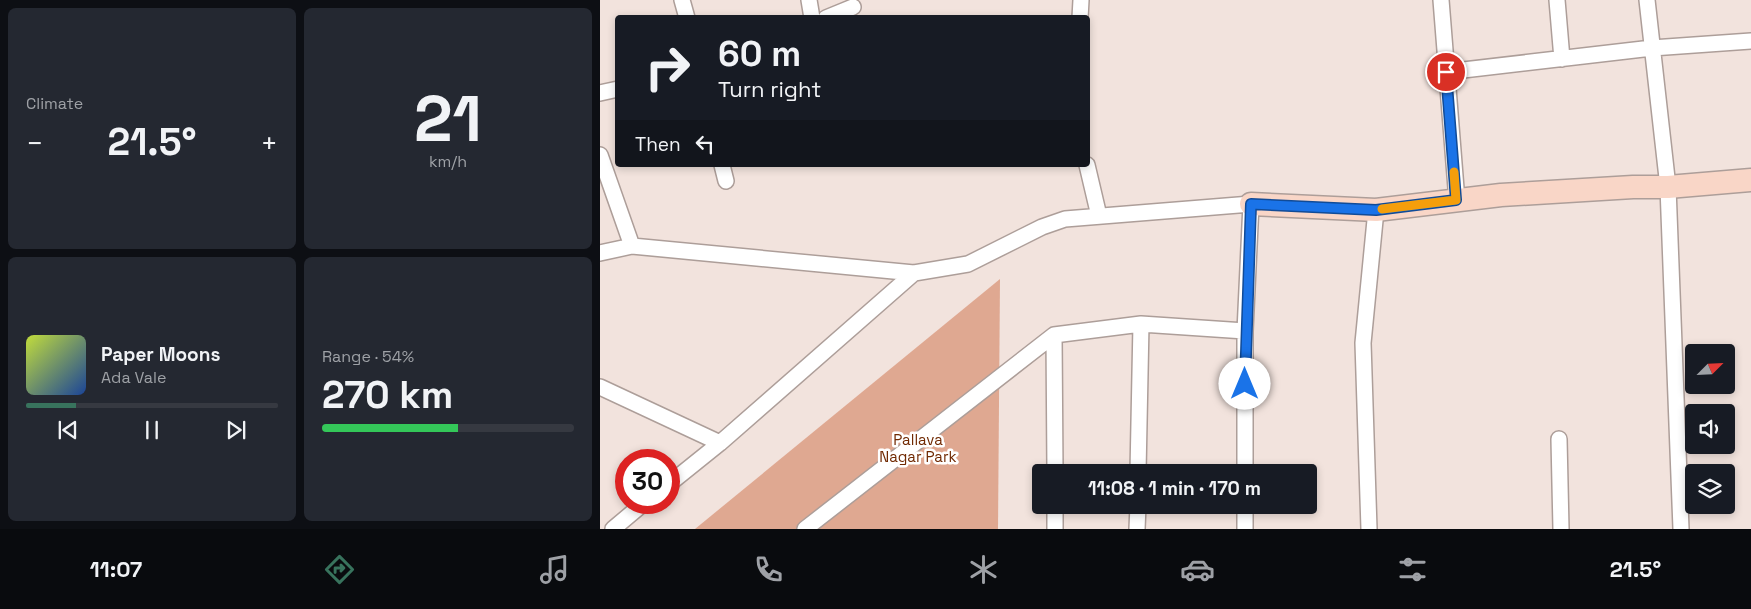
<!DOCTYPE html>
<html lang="en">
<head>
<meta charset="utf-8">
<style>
	body { margin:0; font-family:"Space Grotesk",sans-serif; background:#242831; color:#f1f3f6; height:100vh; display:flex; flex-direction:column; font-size:19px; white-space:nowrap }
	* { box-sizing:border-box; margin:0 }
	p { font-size:16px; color:#9ea1a6 }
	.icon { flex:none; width:28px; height:28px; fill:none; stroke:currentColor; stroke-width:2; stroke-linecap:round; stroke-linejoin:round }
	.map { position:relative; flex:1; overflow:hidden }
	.details { display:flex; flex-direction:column; gap:8px; padding:8px; background:#0d0f14; width:600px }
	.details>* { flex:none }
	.banner { position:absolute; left:15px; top:15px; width:475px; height:152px; border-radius:5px; box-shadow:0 2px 8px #0003; background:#171b24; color:#f1f3f6; overflow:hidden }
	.needle { width:32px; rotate:66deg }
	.buttons { position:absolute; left:1085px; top:344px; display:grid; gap:10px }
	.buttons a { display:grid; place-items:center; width:50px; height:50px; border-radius:5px; background:#171b24; box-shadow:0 2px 8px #0003; font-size:25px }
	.speed { position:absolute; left:15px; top:449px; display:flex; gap:10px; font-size:25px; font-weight:700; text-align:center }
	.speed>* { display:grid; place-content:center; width:65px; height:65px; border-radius:50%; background:#171b24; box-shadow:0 2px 8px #0003; line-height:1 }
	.speed .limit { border:8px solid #d22; background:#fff; color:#111 }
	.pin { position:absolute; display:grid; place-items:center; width:42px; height:42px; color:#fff; margin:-21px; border:2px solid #fff; border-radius:50%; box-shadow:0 1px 5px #0007 }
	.me { position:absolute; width:55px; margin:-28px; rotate:0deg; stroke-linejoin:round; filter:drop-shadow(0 0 4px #0008) }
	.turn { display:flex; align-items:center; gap:18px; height:105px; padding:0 20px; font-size:22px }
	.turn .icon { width:65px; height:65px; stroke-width:2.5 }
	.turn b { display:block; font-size:35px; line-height:42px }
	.then { display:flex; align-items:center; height:48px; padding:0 20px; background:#0003; gap:10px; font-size:19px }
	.big { font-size:38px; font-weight:700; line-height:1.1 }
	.details .tile { flex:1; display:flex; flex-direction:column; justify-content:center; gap:8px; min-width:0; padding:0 18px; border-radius:8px; background:#242831 }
	.details .dial { align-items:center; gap:0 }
	.dial b { font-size:65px; line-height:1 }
	.song { display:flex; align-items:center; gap:15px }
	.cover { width:60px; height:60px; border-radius:8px; background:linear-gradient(135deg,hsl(70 70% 55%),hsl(220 70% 35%)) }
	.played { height:5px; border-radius:2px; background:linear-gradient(90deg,#38735d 20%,#363941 20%) }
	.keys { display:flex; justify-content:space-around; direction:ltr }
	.heat { display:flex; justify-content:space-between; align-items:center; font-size:28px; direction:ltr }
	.charge { height:8px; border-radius:4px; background:linear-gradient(90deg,#34c759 54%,#363941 0) }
	.details .tiles { flex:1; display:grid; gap:8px; grid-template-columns:repeat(2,1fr) }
	.trip { position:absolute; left:432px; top:464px; width:285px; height:50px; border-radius:5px; background:#171b24; box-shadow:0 2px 8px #0003; font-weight:700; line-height:50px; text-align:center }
	.tab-bar { display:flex; height:80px; justify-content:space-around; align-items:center; background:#090b0e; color:#9ea1a6 }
	.tab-bar .icon { width:35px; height:35px }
	.tab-bar .active { color:#38735d }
	.tab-bar b { font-size:22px; color:#f1f3f6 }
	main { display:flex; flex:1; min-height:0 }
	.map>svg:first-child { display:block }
	.green { fill:#dfa891 }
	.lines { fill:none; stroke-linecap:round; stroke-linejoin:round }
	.street-casing { stroke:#ad9e99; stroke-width:18 }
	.secondary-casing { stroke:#ad9e99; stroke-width:25 }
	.street { stroke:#fff; stroke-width:15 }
	.secondary { stroke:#f9d6c7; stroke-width:22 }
	.route-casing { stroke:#114b97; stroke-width:12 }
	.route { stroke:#1a73e8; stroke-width:9 }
	.slow { stroke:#f59e0b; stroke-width:9 }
	.labels { text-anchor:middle; stroke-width:5; stroke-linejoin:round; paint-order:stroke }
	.park-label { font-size:15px; fill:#702902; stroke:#fff }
</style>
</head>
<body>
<main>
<section class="details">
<div class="tiles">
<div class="tile"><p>Climate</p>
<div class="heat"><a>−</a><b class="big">21.5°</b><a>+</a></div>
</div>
<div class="tile dial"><b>21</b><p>km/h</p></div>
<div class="tile">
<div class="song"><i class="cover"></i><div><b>Paper Moons</b><p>Ada Vale</p></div></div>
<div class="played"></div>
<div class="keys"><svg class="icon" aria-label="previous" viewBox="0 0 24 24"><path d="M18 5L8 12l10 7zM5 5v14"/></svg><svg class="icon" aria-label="pause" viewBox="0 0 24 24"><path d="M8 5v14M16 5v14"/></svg><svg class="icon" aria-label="next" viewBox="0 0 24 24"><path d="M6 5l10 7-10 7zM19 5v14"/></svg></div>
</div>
<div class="tile"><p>Range · 54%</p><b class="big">270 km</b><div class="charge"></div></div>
</div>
</section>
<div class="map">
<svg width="1151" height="529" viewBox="0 0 1151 529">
	<rect width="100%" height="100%" fill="#f2e3dd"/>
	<path class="green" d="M400,279l-2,250h-303z"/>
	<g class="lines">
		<g class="street-casing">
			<path id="street" d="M82,0l5,18
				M209,0l3,18
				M841,0l16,201
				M957,0l5,59
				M1047,0l21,187 13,342
				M226,18l27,-11
				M480,18l1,-18
				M846,72l206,-24 99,-7
				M0,93l18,-4
				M0,155l32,91
				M122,165l4,16
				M487,165l12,51
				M0,253l32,-7 282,27
				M454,335l1,137
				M0,387l120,56
				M959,439l2,90
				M538,472l3,-148
				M69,484l51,-41 194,-170 54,-9 74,-37 23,-8 186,-15 -6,127v141
				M455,505v24
				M13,529l32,-27
				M205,529l249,-194 87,-11 104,7
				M537,529l1,-24
				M645,529v-24
				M769,529l-6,-186 13,-133"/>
		</g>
		<g class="secondary-casing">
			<path id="secondary" d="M651,204l125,6 125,-15 132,-8h35l83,-7"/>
		</g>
		<use href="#street" class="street"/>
		<use href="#secondary" class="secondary"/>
	</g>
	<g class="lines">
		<g class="route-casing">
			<path id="route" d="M645,384l6,-180 125,6 80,-10 -10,-128"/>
		</g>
		<use href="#route" class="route"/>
		<path class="slow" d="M782,209l74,-9 -2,-28"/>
	</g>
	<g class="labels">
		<g class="park-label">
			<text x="318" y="445">Pallava<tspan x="318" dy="17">Nagar Park</tspan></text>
		</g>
	</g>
</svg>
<div class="buttons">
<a><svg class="needle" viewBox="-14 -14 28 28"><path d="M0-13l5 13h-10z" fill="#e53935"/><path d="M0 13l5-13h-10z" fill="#9ea1a6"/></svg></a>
<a><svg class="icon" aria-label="sound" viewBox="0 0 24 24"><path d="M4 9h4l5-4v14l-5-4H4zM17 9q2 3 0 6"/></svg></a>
<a><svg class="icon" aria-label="layers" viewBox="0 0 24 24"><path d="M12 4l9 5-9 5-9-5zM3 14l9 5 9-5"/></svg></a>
</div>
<div class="speed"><div class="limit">30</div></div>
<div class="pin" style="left:846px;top:72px;background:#d93025"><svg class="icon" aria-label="arrive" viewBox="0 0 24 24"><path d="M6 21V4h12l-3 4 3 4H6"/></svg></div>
<svg class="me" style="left:645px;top:384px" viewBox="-20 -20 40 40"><circle r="19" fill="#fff"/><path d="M0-13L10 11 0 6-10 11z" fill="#1a73e8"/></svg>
<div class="trip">11:08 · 1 min · 170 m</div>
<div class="banner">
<div class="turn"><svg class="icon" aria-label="right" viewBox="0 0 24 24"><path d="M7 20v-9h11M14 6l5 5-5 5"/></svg><div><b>60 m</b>Turn right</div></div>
<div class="then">Then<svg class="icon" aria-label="left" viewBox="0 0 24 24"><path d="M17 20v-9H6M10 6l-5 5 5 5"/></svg></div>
</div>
</div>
</main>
<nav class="tab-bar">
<b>11:07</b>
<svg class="icon active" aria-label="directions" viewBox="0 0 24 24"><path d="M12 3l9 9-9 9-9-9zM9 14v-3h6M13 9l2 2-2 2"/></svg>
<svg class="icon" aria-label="music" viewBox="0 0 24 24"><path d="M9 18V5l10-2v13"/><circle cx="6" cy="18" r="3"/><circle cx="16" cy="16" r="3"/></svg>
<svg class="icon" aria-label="phone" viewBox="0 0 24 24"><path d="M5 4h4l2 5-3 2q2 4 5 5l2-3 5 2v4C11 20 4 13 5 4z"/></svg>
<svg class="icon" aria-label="climate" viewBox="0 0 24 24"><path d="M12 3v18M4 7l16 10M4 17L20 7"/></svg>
<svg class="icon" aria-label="car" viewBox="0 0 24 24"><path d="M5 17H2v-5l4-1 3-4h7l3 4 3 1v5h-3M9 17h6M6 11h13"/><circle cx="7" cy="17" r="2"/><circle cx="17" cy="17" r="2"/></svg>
<svg class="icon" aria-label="filters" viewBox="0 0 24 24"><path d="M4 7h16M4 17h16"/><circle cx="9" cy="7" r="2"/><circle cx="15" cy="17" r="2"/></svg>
<b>21.5°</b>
</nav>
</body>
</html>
